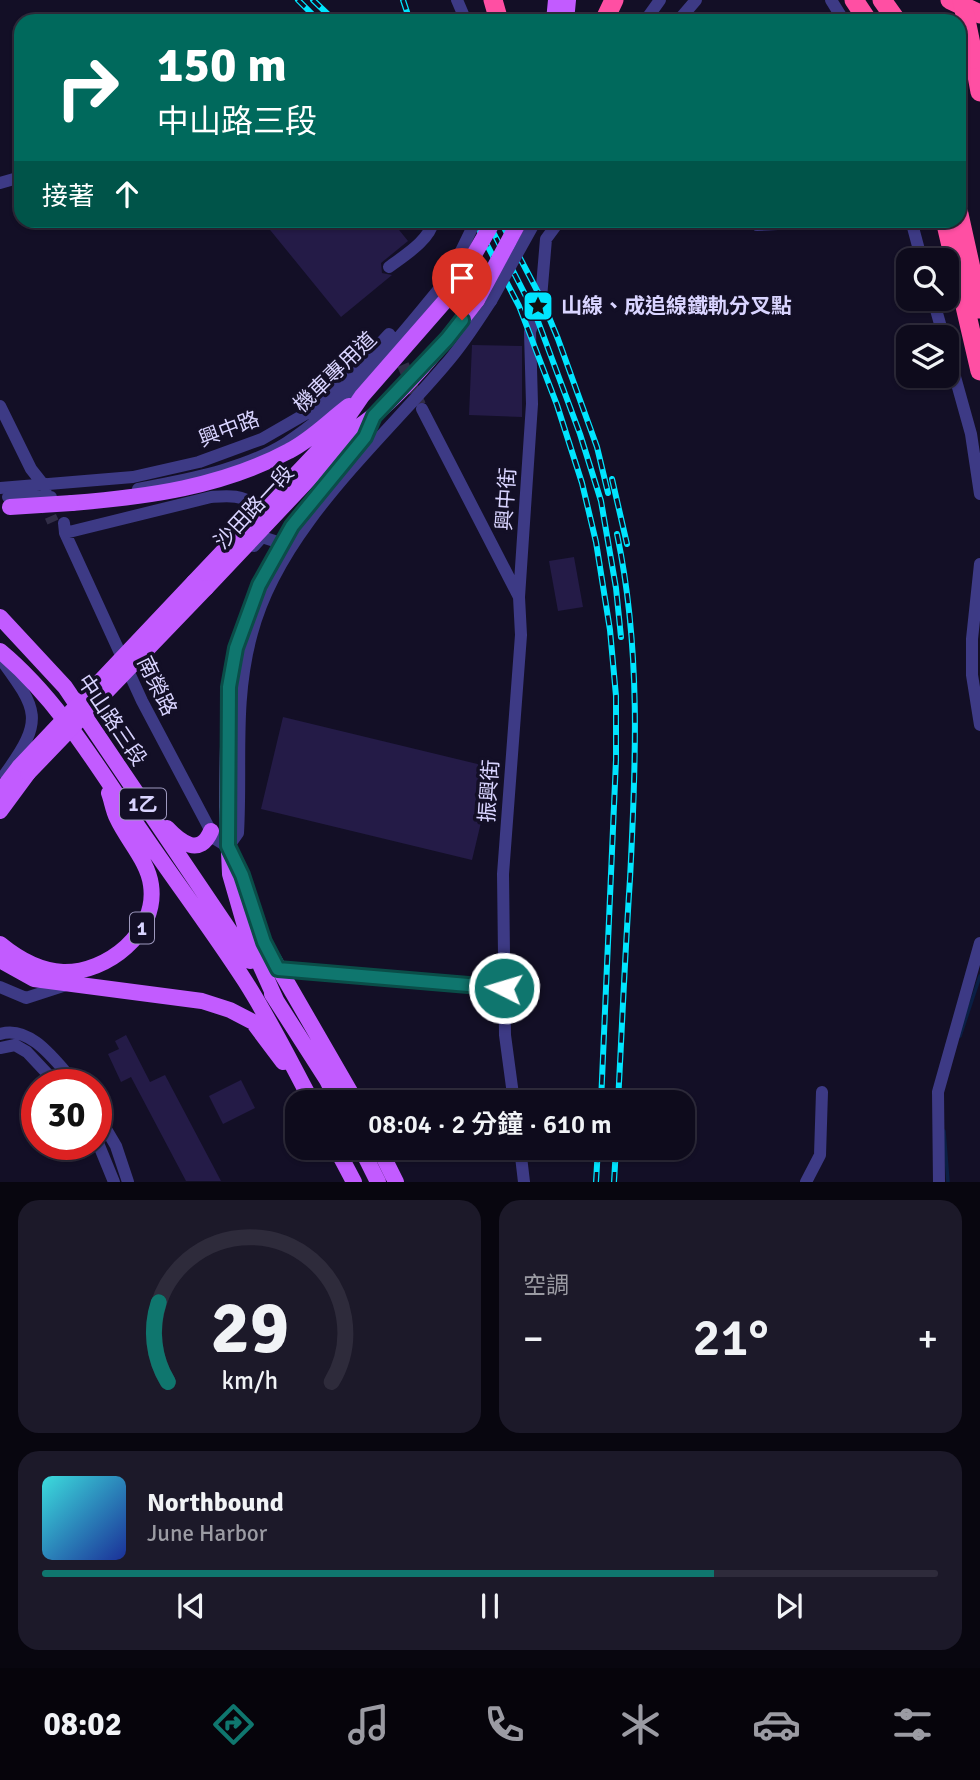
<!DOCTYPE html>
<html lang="zh-TW">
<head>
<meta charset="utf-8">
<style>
	body { margin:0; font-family:Signika,"Noto Sans TC",sans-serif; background:#1c1929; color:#f1f3f6; height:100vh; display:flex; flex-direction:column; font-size:26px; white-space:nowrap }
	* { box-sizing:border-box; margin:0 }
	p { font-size:23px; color:#9b9ba3 }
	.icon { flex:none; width:38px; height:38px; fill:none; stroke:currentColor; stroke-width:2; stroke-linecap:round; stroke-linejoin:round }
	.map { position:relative; height:1182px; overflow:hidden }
	.drawer { display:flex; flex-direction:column; gap:18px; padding:18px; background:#08060f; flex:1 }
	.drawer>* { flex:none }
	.banner { position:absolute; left:14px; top:14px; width:952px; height:214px; border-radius:21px; box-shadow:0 2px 5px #0004,0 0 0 2px #2e2b3b; background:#00695c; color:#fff; overflow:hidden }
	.buttons { position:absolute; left:896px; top:248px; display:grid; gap:14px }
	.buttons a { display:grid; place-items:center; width:63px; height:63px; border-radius:14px; background:#0e0b1c; box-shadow:0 2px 5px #0004,0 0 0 2px #2e2b3b; font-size:35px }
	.speed { position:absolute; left:21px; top:1069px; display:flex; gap:14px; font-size:35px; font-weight:700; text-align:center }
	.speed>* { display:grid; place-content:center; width:91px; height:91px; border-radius:50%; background:#0e0b1c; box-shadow:0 2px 5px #0004,0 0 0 2px #2e2b3b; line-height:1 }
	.speed .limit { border:10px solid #d22; background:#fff; color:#111 }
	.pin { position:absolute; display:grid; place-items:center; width:60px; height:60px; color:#fff; margin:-72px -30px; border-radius:50% 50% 50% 0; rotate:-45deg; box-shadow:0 0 7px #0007 }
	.pin .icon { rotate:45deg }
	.me { position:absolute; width:77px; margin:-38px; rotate:275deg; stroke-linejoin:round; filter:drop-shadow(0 0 5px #0008) }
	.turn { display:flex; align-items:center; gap:24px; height:147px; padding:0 28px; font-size:32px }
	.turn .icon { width:91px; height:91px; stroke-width:2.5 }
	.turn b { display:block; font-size:49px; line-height:60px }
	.then { display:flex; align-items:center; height:66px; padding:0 28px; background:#0003; gap:14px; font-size:26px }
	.big { font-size:52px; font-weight:600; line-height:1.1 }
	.drawer .card { flex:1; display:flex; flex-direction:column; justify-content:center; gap:10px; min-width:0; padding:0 24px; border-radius:21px; background:#1c1929 }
	.drawer .dial { align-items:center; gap:0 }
	.dial svg { height:182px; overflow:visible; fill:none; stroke:#2e2b3b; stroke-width:7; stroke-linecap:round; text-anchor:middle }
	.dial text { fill:#f1f3f6; stroke:none }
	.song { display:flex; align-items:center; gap:21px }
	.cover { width:84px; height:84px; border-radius:10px; background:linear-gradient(135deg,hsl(180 70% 55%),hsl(230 70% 35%)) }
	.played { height:7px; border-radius:4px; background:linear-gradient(90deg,#0f766e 75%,#2e2b3b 75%) }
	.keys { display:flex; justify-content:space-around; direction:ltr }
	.heat { display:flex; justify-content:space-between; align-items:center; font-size:38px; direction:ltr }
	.drawer .tiles { flex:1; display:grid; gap:18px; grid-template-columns:1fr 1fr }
	.card:last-child { grid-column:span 2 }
	.trip { position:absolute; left:285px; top:1090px; width:410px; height:70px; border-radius:21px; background:#0e0b1c; box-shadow:0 2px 5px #0004,0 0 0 2px #2e2b3b; font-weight:600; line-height:70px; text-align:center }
	.dock { display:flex; height:112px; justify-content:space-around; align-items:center; background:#06040b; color:#9b9ba3 }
	.dock .icon { width:49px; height:49px }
	.dock .current { color:#0f766e }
	.dock b { font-size:32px; color:#f1f3f6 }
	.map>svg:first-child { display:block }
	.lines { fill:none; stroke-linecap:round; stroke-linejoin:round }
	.stream { stroke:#0a1f44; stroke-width:3.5 }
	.building { fill:#241b47 }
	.minor-tunnel { stroke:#312d47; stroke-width:12; stroke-dasharray:12 6; stroke-linecap:butt }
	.minor { stroke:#3d3a85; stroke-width:12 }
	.major { stroke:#c25bff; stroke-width:16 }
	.highway { stroke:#ff4fa3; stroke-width:19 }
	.rail-casing { stroke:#00e5ff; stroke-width:6 }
	.rail { stroke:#130f26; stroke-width:3.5; stroke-dasharray:10; stroke-linecap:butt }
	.minor-bridge { stroke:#3d3a85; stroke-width:12 }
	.major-bridge { stroke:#c25bff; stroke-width:16 }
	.highway-bridge { stroke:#ff4fa3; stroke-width:19 }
	.route-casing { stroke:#0a4d48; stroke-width:18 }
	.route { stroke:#0f766e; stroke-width:12 }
	.labels { text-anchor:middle; stroke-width:7; stroke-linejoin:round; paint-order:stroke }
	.shield { fill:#130f26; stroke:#9e99be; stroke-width:2 }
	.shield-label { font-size:19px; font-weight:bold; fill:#d9d4ff }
	.poi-label { font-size:21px; font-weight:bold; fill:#d9d4ff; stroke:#130f26; text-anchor:start }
	.street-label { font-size:21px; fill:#d9d4ff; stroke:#130f26 }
</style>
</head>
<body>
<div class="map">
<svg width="980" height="1182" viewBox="0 0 980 1182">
	<rect width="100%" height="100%" fill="#130f26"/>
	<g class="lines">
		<path class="stream" d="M960,1036l20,-60
			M944,1131l4,51"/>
	</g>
	<path class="building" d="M262,220h129l17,21 -27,22 1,10 10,2 -51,42z
		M472,345l50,1v71l-53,-2z
		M574,557l9,50 -25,4 -9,-50z
		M283,717l211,51 -22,92 -211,-51z
		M126,1035l24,47 15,-7 56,106h-35l-55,-104 -10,5 -13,-28 11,-5 -4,-8z
		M241,1080l14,28 -32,16 -14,-28z"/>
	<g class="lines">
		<path class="minor-tunnel" d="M396,348l24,57
			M43,500l10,22"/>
		<path class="minor" d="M457,0l9,21
			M831,0l13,21
			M645,21l15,-21
			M678,21l18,-21
			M0,183l21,-6
			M911,220l11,41
			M757,225l84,-4 71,1
			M389,267c16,-12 40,-26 45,-47
			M933,299l11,39
			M947,348l24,86 9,60
			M0,406l31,63 15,19
			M422,409l97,188
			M0,488l133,-11 66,-15 63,-23 52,-30 37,-34 38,-41 4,5
			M138,489c49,-10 105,-19 148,-46 63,-40 115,-108 162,-165
			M64,523l1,10 77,168 73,138 13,8 10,-14c4,-69 -5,-132 14,-200 27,-103 125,-188 193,-268 18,-20 32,-43 46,-64
			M65,533l146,-36c15,-1 33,-3 43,9l1,14
			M254,546l8,-9 28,9
			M980,564l-8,75v36l8,50
			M0,658c38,52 45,61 5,116
			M278,969l226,19
			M0,987l26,11 40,-13
			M0,1034c32,-10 58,31 77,51
			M0,1048l15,-3 12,7 31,33
			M514,1102l-9,-67 -2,-161 18,-239 -2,-38 13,-193 -2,-72 11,-34 5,-59 14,-19
			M96,1112l20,34 12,36
			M96,1138l18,44
			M520,1148l4,34
			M806,1182l14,-27 2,-63
			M939,1182l-1,-90 42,-149"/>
		<path class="major" d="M554,21l2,-21
			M566,21l2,-21
			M72,503c75,-6 150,-16 217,-52 22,-11 40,-30 60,-45
			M194,582l146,-154 22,-32 90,-103
			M206,588l151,-160c43,-29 88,-86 120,-128
			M0,617l65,70 185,274
			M0,651c58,48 99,118 141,180 34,50 71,99 104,150 25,39 45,80 67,121
			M0,792l20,-26
			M0,811l28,-38
			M167,828c14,15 33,29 44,3
			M232,855l10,20 21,66 93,161
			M0,944c17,14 40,27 63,28 44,1 95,-39 88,-87 -3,-24 -24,-45 -34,-67 -4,-8 -5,-17 -8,-25
			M0,960l34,19 168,22 28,9 23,12 30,40
			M272,994l55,86 11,22
			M276,1000l-27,-60 -19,-66 -3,-67 2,-120 7,-39 23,-63 33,-59 73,-89 9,-21
			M336,1148l18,34
			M361,1148l17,34
			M379,1148l17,34"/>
		<path class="highway" d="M493,0l6,21
			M854,0l14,21
			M882,0l15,21
			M950,0l30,14
			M604,21l10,-21
			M974,59l6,33
			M959,214l21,95
			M945,220l35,151"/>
		<g class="rail-casing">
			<path id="rail" d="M298,0l21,21
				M313,0l22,21
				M403,0l7,21
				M474,220l45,86 38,99 25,78 14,59 14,88 6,66v64l-15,342
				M487,220l49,96 44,118 21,67 15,87 5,49
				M500,220l41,78 17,41 39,108 11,46
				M612,479l15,65
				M617,534c24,114 19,229 13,345 -5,74 -8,149 -12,223
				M596,1182l2,-34
				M614,1182l2,-34"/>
		</g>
		<use href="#rail" class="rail"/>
		<path class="minor-bridge" d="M448,278l28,-58
			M491,301l45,-81
			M8,497h43"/>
		<path class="major-bridge" d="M452,293l42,-73
			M477,300l43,-80
			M10,507l62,-4
			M22,764l172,-182
			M28,773l178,-185"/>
		<path class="highway-bridge" d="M962,0l12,59"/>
	</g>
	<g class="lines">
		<g class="route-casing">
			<path id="route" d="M462,320l-15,19 -73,77 -9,21 -73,89 -33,59 -23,63 -7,39 -1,159 14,29 22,67 14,27 226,19"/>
		</g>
		<use href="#route" class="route"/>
	</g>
	<defs>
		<g id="sight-square" transform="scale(1.575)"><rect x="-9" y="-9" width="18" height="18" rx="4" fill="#00e5ff" stroke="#130f26"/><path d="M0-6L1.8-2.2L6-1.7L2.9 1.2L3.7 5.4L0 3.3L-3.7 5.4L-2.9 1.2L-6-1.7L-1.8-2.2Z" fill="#111"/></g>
	</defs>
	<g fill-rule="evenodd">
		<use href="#sight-square" x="538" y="306"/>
	</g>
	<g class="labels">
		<g class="shield">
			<rect x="120" y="788.5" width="46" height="31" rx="5"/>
			<rect x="130" y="912.5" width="24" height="31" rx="5"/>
		</g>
		<g class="shield-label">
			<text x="143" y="811">1乙</text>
			<text x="142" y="935">1</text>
		</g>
		<g class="poi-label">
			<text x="561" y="313">山線、成追線鐵軌分叉點</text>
		</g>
		<g class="street-label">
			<text transform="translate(335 372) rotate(-44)" y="7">機車專用道</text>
			<text transform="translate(229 429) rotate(-21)" y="7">興中路</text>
			<text transform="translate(506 499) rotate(-86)" y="7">興中街</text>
			<text transform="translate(254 507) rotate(-47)" y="7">沙田路一段</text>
			<text transform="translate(157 686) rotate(64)" y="7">南榮路</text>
			<text transform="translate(112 720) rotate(56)" y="7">中山路三段</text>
			<text transform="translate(489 791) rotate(-86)" y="7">振興街</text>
		</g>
	</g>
</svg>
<div class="buttons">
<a><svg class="icon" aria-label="search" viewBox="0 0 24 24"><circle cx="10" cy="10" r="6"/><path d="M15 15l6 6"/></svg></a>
<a><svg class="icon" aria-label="layers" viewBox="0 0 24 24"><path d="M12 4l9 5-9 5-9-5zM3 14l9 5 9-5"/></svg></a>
</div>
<div class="speed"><div class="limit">30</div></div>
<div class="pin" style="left:462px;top:320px;background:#d93025"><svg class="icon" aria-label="arrive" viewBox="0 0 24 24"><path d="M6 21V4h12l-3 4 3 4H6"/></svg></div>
<svg class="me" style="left:504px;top:988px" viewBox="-20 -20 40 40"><circle r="17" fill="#0f766e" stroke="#fff" stroke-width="3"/><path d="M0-11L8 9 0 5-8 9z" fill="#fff"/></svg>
<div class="trip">08:04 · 2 分鐘 · 610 m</div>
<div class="banner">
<div class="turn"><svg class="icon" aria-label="right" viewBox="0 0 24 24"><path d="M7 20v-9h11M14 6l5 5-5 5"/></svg><div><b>150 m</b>中山路三段</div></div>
<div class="then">接著<svg class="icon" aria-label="ahead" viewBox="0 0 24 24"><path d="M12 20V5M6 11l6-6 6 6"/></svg></div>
</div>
</div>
<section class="drawer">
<div class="tiles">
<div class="card dial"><svg viewBox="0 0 100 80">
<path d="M14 69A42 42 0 1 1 86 69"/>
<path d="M14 69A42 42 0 0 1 10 34" stroke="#0f766e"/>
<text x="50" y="56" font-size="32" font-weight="700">29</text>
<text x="50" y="72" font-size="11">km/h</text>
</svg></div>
<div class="card"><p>空調</p>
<div class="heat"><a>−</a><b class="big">21°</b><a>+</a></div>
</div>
<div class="card">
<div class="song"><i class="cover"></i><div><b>Northbound</b><p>June Harbor</p></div></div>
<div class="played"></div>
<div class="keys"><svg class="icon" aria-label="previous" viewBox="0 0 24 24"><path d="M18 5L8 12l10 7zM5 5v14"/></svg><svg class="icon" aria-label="pause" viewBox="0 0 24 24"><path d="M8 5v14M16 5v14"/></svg><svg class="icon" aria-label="next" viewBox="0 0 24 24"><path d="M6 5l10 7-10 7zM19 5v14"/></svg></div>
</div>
</div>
</section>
<nav class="dock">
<b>08:02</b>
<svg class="icon current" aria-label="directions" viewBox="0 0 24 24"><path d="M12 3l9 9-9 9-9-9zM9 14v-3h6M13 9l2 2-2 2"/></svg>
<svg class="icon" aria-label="music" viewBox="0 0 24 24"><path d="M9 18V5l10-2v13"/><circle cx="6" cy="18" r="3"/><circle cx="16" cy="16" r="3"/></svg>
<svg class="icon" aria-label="phone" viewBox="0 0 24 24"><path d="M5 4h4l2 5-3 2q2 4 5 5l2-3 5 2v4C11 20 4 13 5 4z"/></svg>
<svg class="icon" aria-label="climate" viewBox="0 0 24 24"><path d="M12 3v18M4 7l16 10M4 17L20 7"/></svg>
<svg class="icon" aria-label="car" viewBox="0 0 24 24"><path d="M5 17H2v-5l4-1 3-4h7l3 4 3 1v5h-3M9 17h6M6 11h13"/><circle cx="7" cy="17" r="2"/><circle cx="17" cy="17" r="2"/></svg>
<svg class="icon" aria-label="filters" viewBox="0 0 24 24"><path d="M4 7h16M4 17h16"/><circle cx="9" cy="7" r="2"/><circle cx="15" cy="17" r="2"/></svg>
</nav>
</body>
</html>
